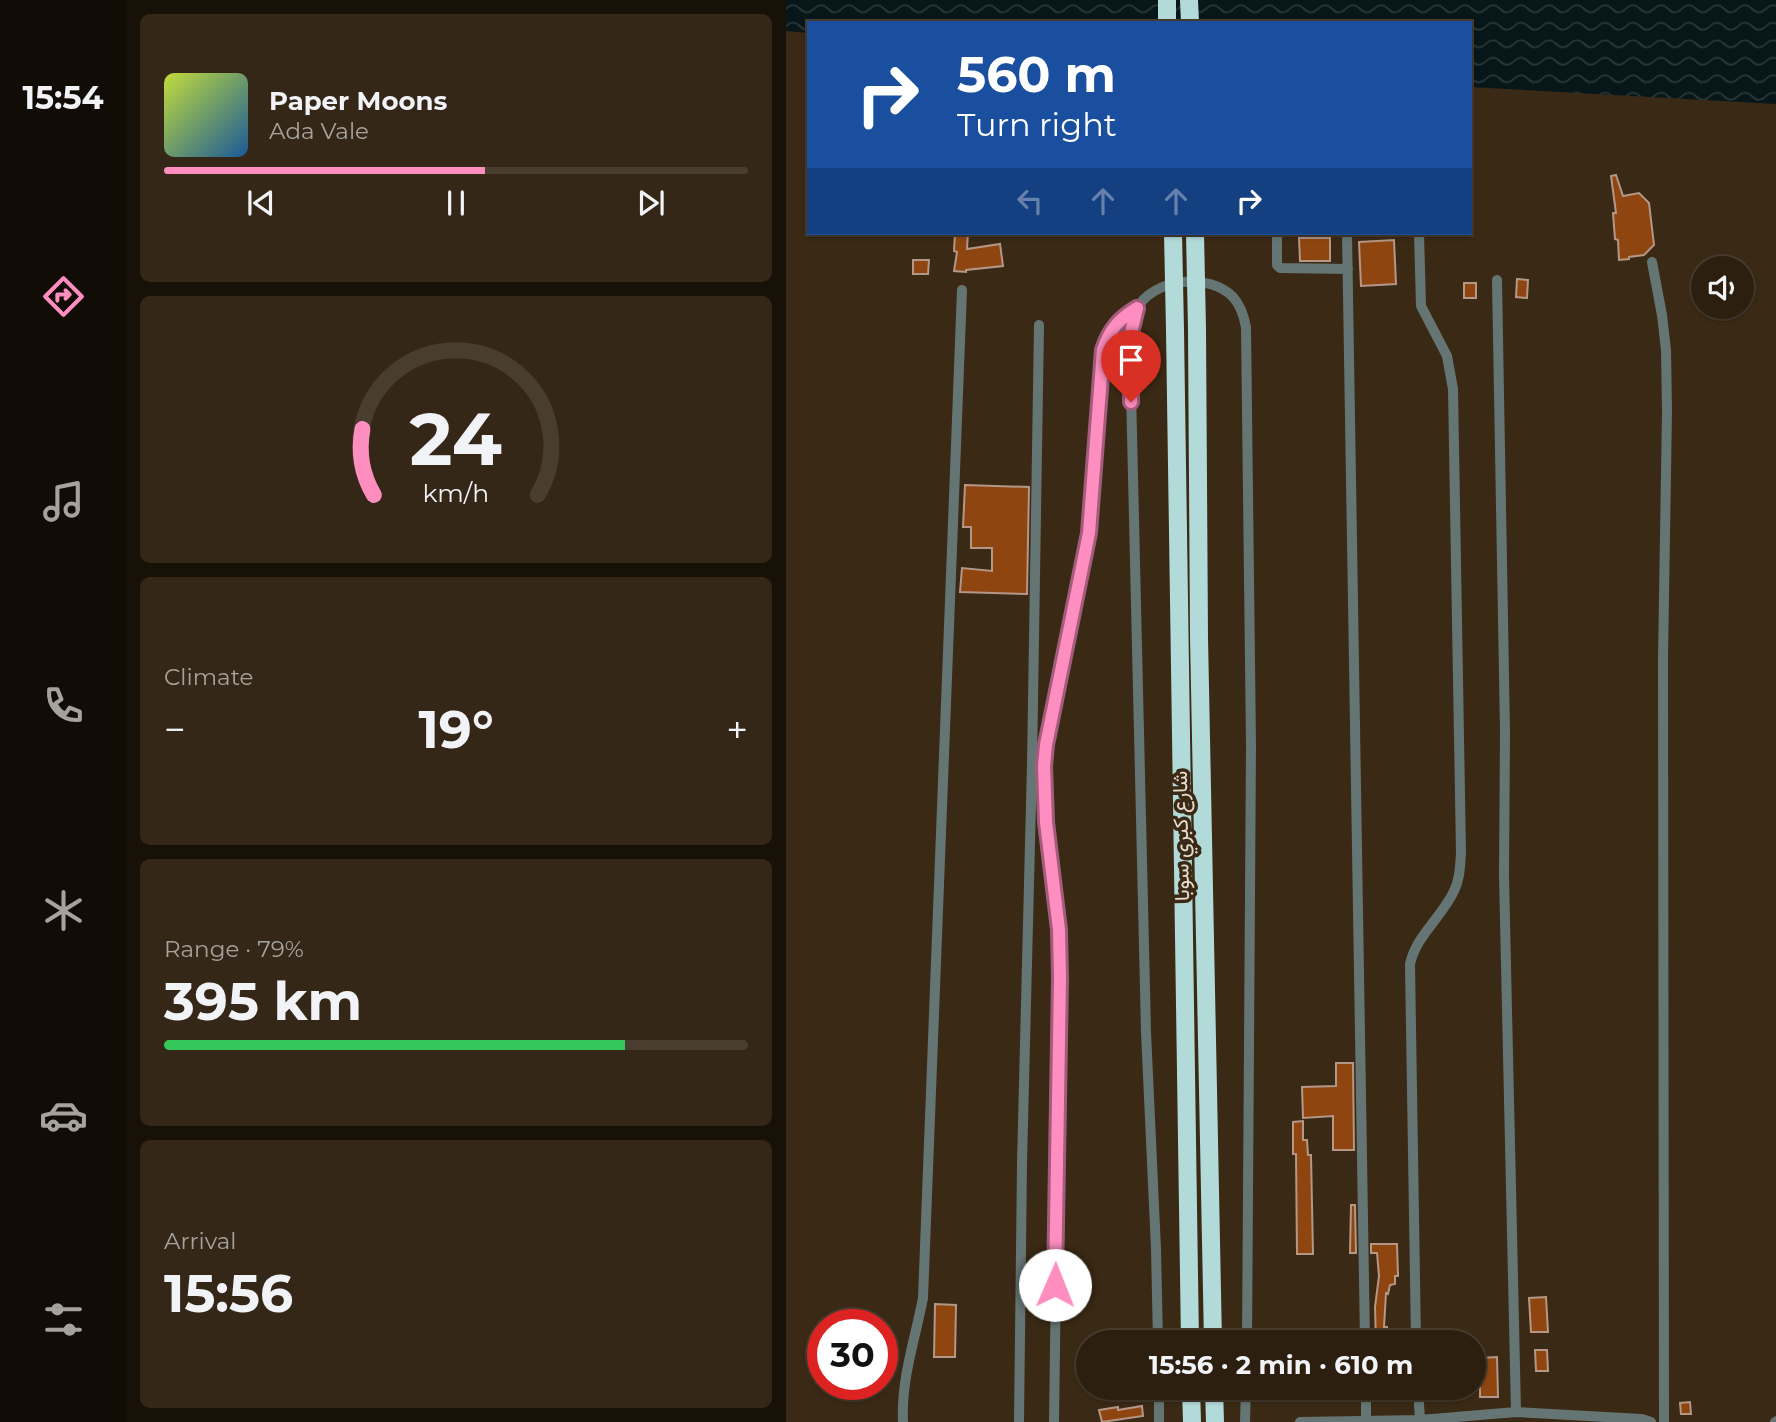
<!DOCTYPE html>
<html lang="en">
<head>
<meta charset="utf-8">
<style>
	body { margin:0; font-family:Montserrat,Vazirmatn,sans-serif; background:#342718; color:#f1f3f6; height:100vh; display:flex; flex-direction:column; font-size:26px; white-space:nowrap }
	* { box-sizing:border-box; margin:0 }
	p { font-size:23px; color:#a6a29e }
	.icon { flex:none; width:38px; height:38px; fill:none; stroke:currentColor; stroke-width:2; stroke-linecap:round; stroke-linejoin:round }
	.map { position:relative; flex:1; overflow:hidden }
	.panel { display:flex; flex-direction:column; gap:14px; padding:14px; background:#181108; width:660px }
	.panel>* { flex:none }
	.top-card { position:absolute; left:21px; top:21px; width:665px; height:214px; border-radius:0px; box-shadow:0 2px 5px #0004,0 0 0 2px #483d2f; background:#1a4fa0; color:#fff; overflow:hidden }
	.tools { position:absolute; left:905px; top:256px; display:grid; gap:14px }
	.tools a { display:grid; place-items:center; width:63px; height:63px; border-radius:50%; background:#2c1f0f; box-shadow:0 2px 5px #0004,0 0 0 2px #483d2f; font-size:35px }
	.speed { position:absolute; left:21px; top:1309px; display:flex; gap:14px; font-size:35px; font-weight:700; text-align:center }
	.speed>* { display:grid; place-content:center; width:91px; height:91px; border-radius:50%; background:#2c1f0f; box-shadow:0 2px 5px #0004,0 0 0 2px #483d2f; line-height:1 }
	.speed .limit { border:10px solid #d22; background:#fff; color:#111 }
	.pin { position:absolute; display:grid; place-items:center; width:60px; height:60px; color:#fff; margin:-72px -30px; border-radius:50% 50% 50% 0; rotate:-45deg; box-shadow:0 0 7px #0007 }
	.pin .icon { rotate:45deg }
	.me { position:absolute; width:77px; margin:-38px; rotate:1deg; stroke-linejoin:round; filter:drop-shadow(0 0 5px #0008) }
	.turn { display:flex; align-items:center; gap:24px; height:147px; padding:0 35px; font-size:32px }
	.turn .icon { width:91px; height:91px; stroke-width:2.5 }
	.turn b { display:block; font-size:49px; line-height:60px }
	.lanes { display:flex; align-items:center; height:66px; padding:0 35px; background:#0003; justify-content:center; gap:35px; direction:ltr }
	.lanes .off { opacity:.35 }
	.big { font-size:52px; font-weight:700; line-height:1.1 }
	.panel .card { flex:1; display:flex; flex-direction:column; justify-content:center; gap:10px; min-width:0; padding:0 24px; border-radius:10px; background:#342718 }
	.panel .dial { align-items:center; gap:0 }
	.dial svg { height:182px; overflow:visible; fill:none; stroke:#483d2f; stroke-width:7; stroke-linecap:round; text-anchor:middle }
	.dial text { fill:#f1f3f6; stroke:none }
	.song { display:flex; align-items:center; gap:21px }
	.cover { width:84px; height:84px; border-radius:10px; background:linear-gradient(135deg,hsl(70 70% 55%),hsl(210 70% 35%)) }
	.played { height:7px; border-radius:4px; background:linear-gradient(90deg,#fd8ebf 55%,#483d2f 55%) }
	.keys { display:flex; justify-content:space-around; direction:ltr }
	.heat { display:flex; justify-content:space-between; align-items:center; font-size:38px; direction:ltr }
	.charge { height:10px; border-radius:5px; background:linear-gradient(90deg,#34c759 79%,#483d2f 0) }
	.trip { position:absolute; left:290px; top:1330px; width:410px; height:70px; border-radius:35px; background:#2c1f0f; box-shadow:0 2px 5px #0004,0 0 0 2px #483d2f; font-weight:700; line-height:70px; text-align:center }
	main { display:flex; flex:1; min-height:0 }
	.tab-bar { display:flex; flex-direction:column; width:126px; justify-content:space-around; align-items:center; background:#120c06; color:#a6a29e }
	.tab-bar .icon { width:49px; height:49px }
	.tab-bar .selected { color:#fd8ebf }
	.tab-bar b { font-size:32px; color:#f1f3f6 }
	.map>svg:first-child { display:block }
	.water { fill:url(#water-waves) }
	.building { fill:#8e4510; stroke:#b49787; stroke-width:2 }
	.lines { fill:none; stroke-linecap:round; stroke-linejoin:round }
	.street { stroke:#657574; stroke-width:10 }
	.highway { stroke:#b2dad9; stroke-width:18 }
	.highway-bridge { stroke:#b2dad9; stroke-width:18 }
	.route-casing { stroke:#a45c7c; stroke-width:18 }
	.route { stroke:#fd8ebf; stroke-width:12 }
	.labels { text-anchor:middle; stroke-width:7; stroke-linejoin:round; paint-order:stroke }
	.street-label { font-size:21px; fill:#e6dbce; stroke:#3a2914 }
</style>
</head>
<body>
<main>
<nav class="tab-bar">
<b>15:54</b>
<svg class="icon selected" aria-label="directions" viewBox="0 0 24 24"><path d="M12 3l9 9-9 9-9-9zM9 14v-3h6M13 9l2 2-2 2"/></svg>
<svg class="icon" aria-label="music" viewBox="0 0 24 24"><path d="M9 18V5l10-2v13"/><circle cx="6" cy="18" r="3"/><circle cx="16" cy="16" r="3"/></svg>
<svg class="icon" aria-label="phone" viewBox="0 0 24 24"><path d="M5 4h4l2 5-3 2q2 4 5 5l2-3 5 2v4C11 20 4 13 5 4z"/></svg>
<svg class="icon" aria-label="climate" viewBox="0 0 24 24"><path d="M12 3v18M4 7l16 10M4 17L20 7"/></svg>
<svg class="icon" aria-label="car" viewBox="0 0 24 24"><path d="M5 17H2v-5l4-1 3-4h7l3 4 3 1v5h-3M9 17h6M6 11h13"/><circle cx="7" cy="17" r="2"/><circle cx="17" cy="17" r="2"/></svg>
<svg class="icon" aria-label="filters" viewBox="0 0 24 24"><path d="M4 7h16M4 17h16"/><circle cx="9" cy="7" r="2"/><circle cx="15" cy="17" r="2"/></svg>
</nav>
<section class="panel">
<div class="card">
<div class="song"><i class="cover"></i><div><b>Paper Moons</b><p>Ada Vale</p></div></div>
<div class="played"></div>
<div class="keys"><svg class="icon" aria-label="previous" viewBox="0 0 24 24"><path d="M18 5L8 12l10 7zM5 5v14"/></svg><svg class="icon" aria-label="pause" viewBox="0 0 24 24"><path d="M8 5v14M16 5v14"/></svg><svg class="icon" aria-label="next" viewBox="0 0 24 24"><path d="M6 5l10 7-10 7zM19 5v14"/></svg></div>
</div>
<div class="card dial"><svg viewBox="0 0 100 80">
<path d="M14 69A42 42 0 1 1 86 69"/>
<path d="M14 69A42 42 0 0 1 9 40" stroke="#fd8ebf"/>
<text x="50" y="56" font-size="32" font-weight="700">24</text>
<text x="50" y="72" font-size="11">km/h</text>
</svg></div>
<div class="card"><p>Climate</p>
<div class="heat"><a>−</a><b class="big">19°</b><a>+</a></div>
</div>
<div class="card"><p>Range · 79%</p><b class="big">395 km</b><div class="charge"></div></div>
<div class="card"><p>Arrival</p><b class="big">15:56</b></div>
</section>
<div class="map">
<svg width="991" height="1422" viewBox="0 0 991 1422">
	<defs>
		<pattern id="water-waves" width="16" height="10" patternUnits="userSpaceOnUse" patternTransform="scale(1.75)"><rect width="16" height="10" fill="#061619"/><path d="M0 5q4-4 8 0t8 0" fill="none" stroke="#2a3739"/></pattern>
	</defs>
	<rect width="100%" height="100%" fill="#3a2914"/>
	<path class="water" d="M0,0h990v104l-306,-17v-64h-661v10l-23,-2z"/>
	<path class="building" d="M830,175l7,21 16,-3 10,10 5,42 -10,10 -15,2v2l-10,1 -1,-20 -3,-1 -2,-26h3l-5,-37z
		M169,233h13l-1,16 33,-5 3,22 -37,4v2l-12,-1 3,-19 -3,-1z
		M513,238h31v23h-30z
		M608,240l2,44 -35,2 -2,-44z
		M127,260h16l-1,14h-15z
		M731,279l11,1 -1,18 -11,-1z
		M678,283h12v15h-12z
		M179,485l64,2 -2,107 -67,-2 2,-24 30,3v-23h-21v-21h-8z
		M550,1063h17l1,87h-21v-34l-30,2 -1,-31 34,-1z
		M517,1121v19h4l1,15h3l2,99h-16l-1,-100h-3v-32z
		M565,1205h4l1,48h-6z
		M585,1244h26l1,32h-3v8l-5,1 -2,9 -2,-1 -2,34h3v15h-11l-1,-35 4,-31 -2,-23h-6z
		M760,1297l2,35h-17l-2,-34z
		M149,1304l21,1 -1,52h-21z
		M749,1350h12l1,21h-12z
		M711,1357l1,40h-18v-39z
		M562,1388h11v12l-11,1z
		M595,1388h20l1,12h-21z
		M904,1402l1,12h-10l-1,-11z
		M356,1406l1,10 -41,6 -3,-12 19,-3v3z"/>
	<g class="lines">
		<path class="street" d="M491,233v32l3,3 68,1
			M561,233l18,1109
			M866,262l10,53 4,35 1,61 -4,248 1,763
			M711,280l8,452 -1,143 12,537
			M372,1342l-2,-93 -10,-217 -16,-684c1,-13 0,-27 6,-38 16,-32 73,-38 97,-13 8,9 11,19 13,30l5,418 -4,597
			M630,1342l-6,-378c6,-28 32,-47 44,-73 6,-12 6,-25 7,-38l-8,-464 -6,-33 -26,-50 -2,-73
			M373,1388v34
			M580,1388v32
			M632,1388l2,32
			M117,1422c-2,-43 12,-82 20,-124l39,-1008
			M233,1422l3,-259 10,-399 7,-439
			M268,1422l6,-444 -1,-48 -13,-108 -2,-55 7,-45 38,-189 14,-183c7,-21 16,-30 33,-42
			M459,1422l1,-34
			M514,1422l120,-2 96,-8 126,7 9,3
			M989,1422l2,-1"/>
		<path class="highway" d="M381,0v23
			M403,0l1,23
			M411,329l2,308 14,705
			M389,330l15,1012
			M405,1388l1,34
			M428,1388l1,34"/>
		<path class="highway-bridge" d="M387,233l2,97
			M409,233l2,96"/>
	</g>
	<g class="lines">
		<g class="route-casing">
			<path id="route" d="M269,1285l5,-307 -1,-48 -13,-108 -2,-56 2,-21 43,-212 14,-183c7,-21 16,-31 34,-42l-6,25v69"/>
		</g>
		<use href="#route" class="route"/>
	</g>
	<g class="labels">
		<g class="street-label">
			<text transform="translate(395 836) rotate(-91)" y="7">شارع كبري سوبا</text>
		</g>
	</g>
</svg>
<div class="tools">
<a><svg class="icon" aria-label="sound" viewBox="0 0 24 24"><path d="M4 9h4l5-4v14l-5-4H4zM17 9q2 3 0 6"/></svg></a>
</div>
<div class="speed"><div class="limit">30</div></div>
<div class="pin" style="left:345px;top:402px;background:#d93025"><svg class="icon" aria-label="arrive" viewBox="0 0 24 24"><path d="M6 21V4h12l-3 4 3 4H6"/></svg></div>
<svg class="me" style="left:269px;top:1285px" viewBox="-20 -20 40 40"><circle r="19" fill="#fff"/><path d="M0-13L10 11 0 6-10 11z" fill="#fd8ebf"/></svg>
<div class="trip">15:56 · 2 min · 610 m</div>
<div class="top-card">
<div class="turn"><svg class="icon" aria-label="right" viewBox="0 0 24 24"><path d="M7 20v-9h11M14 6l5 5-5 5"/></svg><div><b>560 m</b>Turn right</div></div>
<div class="lanes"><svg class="icon off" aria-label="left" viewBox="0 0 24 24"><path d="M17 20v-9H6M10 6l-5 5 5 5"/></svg><svg class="icon off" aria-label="ahead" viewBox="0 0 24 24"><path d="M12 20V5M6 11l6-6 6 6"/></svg><svg class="icon off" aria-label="ahead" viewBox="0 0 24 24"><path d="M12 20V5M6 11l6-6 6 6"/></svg><svg class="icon" aria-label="right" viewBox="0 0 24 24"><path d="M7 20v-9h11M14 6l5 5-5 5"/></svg></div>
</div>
</div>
</main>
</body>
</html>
